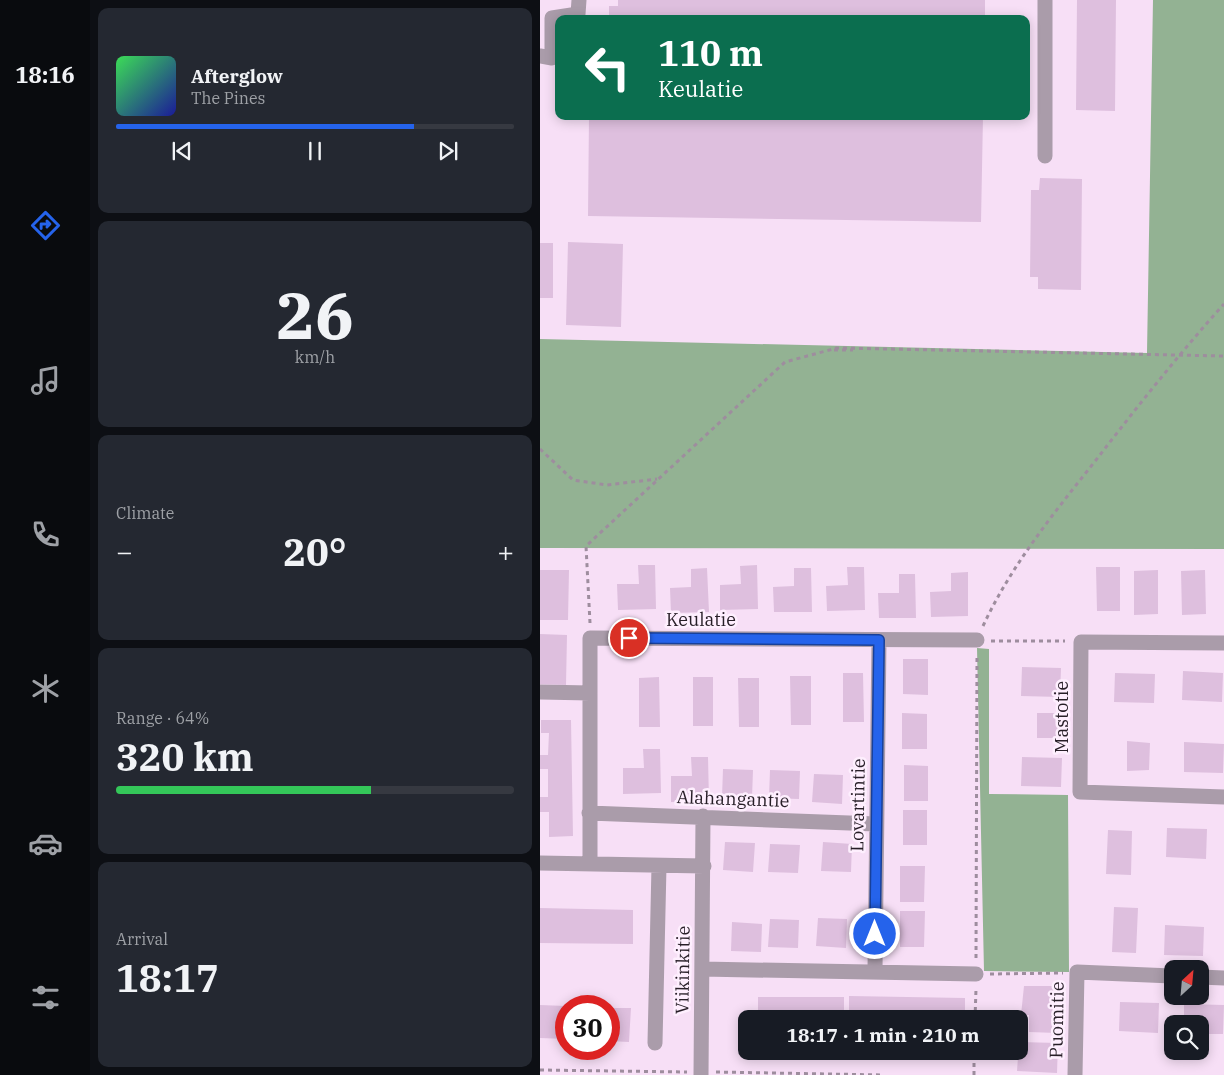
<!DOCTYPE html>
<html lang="en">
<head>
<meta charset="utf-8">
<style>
	body { margin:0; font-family:"IBM Plex Serif",serif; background:#242831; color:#f1f3f6; height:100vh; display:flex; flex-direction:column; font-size:19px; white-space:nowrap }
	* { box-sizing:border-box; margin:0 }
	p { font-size:16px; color:#9ea1a6 }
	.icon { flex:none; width:28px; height:28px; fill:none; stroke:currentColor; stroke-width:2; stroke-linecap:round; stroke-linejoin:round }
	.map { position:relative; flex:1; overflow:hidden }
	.panel { display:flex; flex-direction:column; gap:8px; padding:8px; background:#0d0f14; width:450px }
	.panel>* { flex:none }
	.guide { position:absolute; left:15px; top:15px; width:475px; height:105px; border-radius:10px; box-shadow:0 2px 12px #0003; background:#0b6e4f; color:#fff; overflow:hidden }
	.needle { width:32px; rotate:26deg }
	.fabs { position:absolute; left:624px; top:960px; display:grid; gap:10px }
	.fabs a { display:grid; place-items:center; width:45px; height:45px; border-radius:10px; background:#171b24; box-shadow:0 2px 12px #0003; font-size:25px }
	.speed { position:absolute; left:15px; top:995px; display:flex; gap:10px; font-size:25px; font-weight:700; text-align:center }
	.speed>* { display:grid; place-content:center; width:65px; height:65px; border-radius:50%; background:#171b24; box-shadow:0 2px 12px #0003; line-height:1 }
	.speed .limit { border:8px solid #d22; background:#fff; color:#111 }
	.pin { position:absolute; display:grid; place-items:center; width:42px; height:42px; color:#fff; margin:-21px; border:2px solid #fff; border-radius:50%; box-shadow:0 1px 5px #0007 }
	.me { position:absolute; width:55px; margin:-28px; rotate:0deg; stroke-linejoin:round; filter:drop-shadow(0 0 4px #0008) }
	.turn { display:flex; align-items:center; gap:18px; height:105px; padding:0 20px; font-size:22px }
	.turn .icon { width:65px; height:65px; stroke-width:2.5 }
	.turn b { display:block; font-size:35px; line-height:42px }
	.big { font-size:38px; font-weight:700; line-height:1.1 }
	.panel .tile { flex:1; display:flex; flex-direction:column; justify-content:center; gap:8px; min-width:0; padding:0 18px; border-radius:10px; background:#242831 }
	.panel .dial { align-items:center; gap:0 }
	.dial b { font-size:65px; line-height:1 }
	.song { display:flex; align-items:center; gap:15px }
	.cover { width:60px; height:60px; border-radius:8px; background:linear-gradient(135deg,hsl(130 70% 55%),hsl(240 70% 35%)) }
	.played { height:5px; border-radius:2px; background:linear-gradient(90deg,#2563eb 75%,#363941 75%) }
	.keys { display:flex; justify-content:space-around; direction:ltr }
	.heat { display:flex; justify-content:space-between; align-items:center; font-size:28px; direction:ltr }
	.charge { height:8px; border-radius:4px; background:linear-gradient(90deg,#34c759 64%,#363941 0) }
	.trip { position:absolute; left:198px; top:1010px; width:290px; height:50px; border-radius:10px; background:#171b24; box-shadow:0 2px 12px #0003; font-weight:700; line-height:50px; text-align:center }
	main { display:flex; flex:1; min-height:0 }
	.tabs { display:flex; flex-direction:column; width:90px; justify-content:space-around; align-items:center; background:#090b0e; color:#9ea1a6 }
	.tabs .icon { width:35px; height:35px }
	.tabs .current { color:#2563eb }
	.tabs b { font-size:22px; color:#f1f3f6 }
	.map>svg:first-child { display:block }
	.forest { fill:#93b293 }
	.building { fill:#debfde }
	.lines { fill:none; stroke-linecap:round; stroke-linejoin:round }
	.path { stroke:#9e8d9e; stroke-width:3; stroke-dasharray:4 4; stroke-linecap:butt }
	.minor { stroke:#aa9caa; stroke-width:15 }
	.route-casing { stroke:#184099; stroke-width:12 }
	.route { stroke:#2563eb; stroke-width:9 }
	.labels { text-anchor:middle; stroke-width:5; stroke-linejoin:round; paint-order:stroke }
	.street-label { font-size:18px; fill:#271e27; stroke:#feeffe }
</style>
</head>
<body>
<main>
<nav class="tabs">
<b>18:16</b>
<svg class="icon current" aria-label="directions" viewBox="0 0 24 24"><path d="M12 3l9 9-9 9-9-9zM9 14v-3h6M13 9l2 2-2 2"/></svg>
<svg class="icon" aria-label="music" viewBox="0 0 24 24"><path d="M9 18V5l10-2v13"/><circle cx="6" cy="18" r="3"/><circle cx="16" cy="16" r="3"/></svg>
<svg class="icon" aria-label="phone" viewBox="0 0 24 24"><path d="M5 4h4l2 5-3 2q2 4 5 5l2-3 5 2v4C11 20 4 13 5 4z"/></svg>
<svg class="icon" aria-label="climate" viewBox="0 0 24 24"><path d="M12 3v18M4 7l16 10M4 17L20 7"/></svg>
<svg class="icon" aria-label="car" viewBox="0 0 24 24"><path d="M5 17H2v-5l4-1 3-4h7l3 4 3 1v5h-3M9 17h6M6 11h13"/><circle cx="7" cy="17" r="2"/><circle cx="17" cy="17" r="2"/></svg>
<svg class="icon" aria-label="filters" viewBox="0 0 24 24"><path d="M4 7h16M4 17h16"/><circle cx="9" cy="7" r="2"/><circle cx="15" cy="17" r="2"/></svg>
</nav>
<section class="panel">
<div class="tile">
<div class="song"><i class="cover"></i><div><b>Afterglow</b><p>The Pines</p></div></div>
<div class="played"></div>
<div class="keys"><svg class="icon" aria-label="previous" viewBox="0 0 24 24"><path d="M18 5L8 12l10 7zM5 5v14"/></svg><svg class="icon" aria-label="pause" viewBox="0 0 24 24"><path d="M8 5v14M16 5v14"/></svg><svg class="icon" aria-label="next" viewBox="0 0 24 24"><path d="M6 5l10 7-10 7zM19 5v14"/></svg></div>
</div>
<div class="tile dial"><b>26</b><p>km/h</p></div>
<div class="tile"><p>Climate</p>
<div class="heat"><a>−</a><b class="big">20°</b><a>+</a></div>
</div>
<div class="tile"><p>Range · 64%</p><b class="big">320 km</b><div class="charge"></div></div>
<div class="tile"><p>Arrival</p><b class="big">18:17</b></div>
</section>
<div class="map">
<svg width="684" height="1075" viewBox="0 0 684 1075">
	<rect width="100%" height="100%" fill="#f7dff6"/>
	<path class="forest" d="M613,0h71v549l-684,-1v-209l607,14z
		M437,648l12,1v145l79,1 1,177 -85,-1z"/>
	<path class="building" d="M78,0h367v19h-376v-13h9z
		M537,0h39l-1,111 -39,-1z
		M49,116h394l-2,106 -393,-6z
		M500,178l42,1 -1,111 -43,-1v-12h-8l1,-87h8z
		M28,242l55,2 -2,83 -55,-2z
		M0,243h13v55h-13z
		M98,565h17l1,44 -38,1 -1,-26h22z
		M217,565l1,44 -38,1v-25l21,-1 -1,-18z
		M307,567h17l1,43 -38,1 -1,-25 22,-1z
		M556,567h24v44h-23z
		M167,568l2,44 -38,1 -1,-25 21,-1v-18z
		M254,568h17l1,44h-38l-1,-25 21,-1z
		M0,570h29l-1,50h-28z
		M618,570v44l-24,1v-44z
		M665,570l1,44 -24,1 -1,-44z
		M428,572v44l-37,1 -1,-25 21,-1v-18z
		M359,574h16l1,44h-37l-1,-25h21z
		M0,634l27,1 -1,50 -26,-1z
		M363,659h25v36l-25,-1z
		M482,667l39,1 -1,29 -39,-1z
		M643,671l40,2 -1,29 -40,-2z
		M303,673h20l1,49h-21z
		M575,673l40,1 -1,29 -40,-1z
		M250,676h21v49h-20z
		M119,677l1,50h-21v-49z
		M153,677h20v49h-20z
		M198,678h21v49h-20z
		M362,713l25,1v35h-25z
		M497,713h23v25h-23z
		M1,720h30l2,116 -24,1v-25h-9v-15h8v-28h-8v-14h8l1,-22h-8z
		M587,741l23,2 -1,27 -22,1z
		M644,742l40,2 -1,29 -39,-1z
		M103,749h17l1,44 -38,1v-26h21z
		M151,757h17l1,44 -38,1v-26h21z
		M482,757l40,1 -1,29 -40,-1z
		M364,765l24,1v35h-24z
		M183,769l30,1 -1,28 -30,-1z
		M230,770l30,1 -1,28 -30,-1z
		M274,774l29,1 -1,29 -30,-2z
		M363,810h24v35h-24z
		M627,828l40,1 -1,30 -40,-2z
		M568,830l24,1 -1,44 -25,-1z
		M185,842l30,1 -2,29 -30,-2z
		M283,842l29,2 -1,28 -30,-1z
		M230,844l30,1 -2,28 -30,-1z
		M360,866h25l-1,36h-24z
		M574,907l24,1 -2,45 -24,-1z
		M0,908l93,2v34l-93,-1z
		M360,911h25l-1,36h-24z
		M278,918l29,1 -1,29 -30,-2z
		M230,919l29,1 -1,28 -30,-1z
		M192,922l30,2 -1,28 -30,-1z
		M625,925l39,2 -1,29 -39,-1z
		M484,986h34l-1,47 -28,-1v-17h-8z
		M309,996l116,2v21h-116z
		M218,997h86v22h-86z
		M580,1002l39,1 -1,30 -39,-2z
		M644,1004l40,1 -1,29h-23v-10h-16z
		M0,1005l26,1v33l-26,-1z
		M69,1008h22l-2,34 -20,-1z
		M479,1042l39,1 -1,30 -40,-2z"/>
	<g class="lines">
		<path class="path" d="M294,350h19
			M0,449l33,31 34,5 50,-6
			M50,623l-4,-77 199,-184 52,-14 387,8
			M443,626c29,-62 71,-113 113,-166 41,-53 83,-106 128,-156
			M451,641h74
			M436,958l1,-304
			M450,974l73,-1
			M435,1019l1,-30
			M0,1070l147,2
			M176,1072l167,3
			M434,1075v-24"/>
		<path class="minor" d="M505,0v156
			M0,56l12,2v-40l26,-4 1,-14
			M684,643l-143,-1 -1,150 144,5
			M0,692l50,1
			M49,813l287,11
			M0,863l164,3
			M50,864v-226l387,2
			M162,969l274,5
			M335,970l4,-330
			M660,977l24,1
			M115,1043l4,-177
			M161,1075l2,-259
			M535,1075l2,-103 95,4"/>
	</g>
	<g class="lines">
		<g class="route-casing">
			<path id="route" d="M89,638l250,2 -4,294"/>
		</g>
		<use href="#route" class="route"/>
	</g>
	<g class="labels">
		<g class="street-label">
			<text x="161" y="626">Keulatie</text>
			<text transform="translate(522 717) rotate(-90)" y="6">Mastotie</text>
			<text transform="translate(193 799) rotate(2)" y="6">Alahangantie</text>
			<text transform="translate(318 805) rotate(-89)" y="6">Lovartintie</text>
			<text transform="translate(143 970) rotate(-89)" y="6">Viikinkitie</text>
			<text transform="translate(517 1020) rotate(-89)" y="6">Puomitie</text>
		</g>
	</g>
</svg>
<div class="fabs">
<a><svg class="needle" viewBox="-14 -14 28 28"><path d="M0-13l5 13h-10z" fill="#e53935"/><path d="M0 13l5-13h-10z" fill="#9ea1a6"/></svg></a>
<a><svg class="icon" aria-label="search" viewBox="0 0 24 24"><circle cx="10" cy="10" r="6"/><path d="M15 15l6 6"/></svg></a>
</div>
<div class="speed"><div class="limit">30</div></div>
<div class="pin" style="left:89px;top:638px;background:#d93025"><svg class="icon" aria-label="arrive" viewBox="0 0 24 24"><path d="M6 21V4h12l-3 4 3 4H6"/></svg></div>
<svg class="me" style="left:335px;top:934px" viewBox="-20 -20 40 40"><circle r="17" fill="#2563eb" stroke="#fff" stroke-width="3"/><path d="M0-11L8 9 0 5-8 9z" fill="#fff"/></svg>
<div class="trip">18:17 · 1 min · 210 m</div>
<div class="guide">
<div class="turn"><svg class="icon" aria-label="left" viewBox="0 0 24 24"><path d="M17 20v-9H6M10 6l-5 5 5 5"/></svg><div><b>110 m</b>Keulatie</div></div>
</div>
</div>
</main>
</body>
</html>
